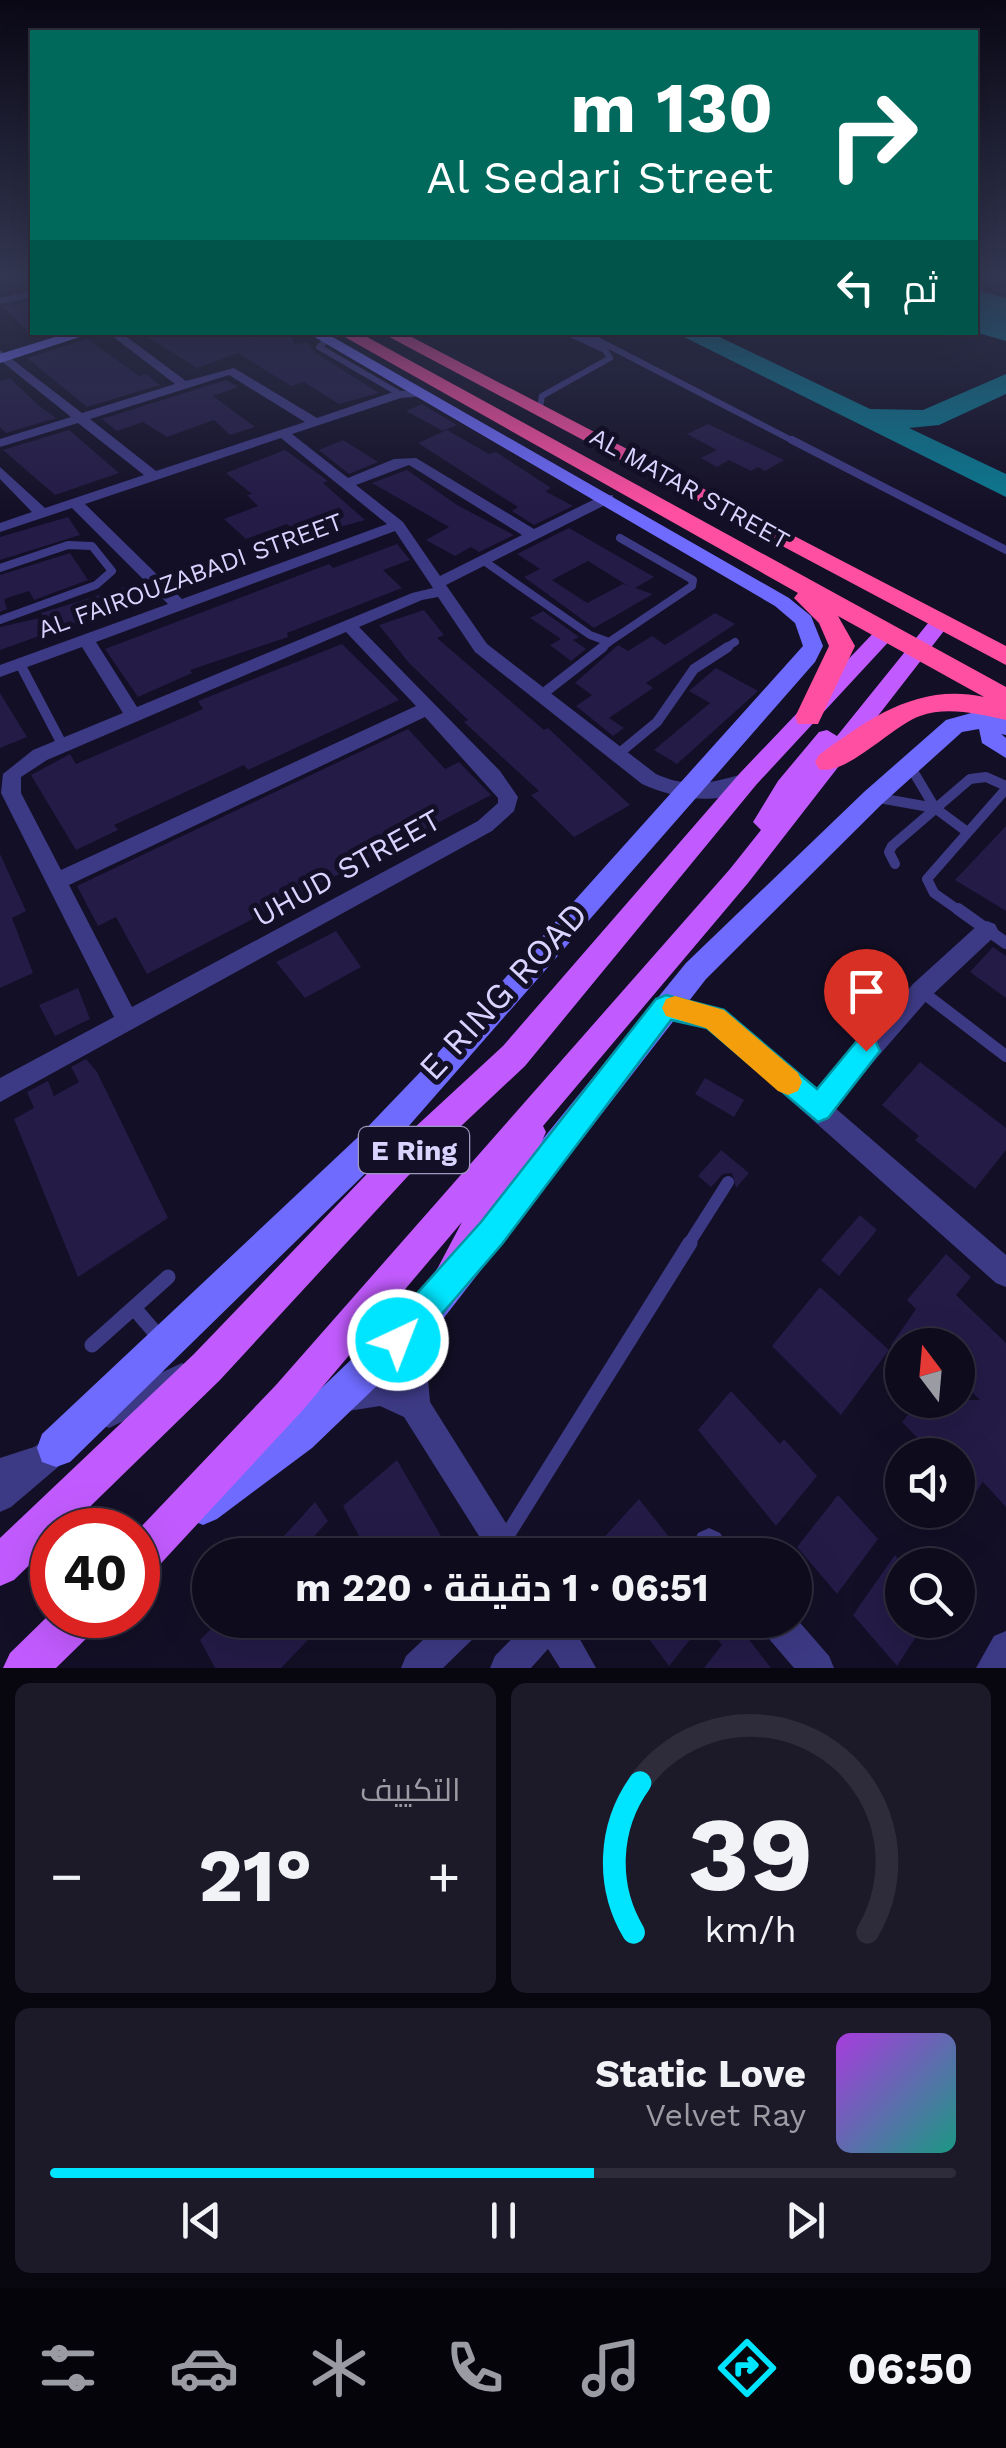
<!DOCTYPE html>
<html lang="ar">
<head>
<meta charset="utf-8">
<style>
	body { margin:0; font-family:"Work Sans",Cairo,sans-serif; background:#1c1929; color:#f1f3f6; direction:rtl; height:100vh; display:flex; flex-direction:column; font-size:38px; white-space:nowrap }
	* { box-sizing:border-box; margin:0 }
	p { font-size:32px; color:#9b9ba3 }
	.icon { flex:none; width:55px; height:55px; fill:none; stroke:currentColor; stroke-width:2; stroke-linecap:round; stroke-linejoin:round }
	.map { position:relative; height:1668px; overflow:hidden; direction:ltr }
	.drawer { display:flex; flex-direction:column; gap:15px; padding:15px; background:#08060f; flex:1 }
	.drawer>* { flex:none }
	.top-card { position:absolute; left:30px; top:30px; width:948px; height:305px; border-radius:0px; box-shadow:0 10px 40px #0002,0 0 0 2px #2e2b3b; direction:rtl; background:#00695c; color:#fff; overflow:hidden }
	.needle { width:65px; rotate:344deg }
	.fabs { position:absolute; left:885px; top:1328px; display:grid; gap:20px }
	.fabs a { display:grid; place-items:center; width:90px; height:90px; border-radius:50%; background:#0e0b1c; box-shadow:0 10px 40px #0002,0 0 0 2px #2e2b3b; font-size:50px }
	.speed { position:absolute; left:30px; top:1508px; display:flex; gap:20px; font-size:50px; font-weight:700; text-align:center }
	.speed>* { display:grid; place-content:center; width:130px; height:130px; border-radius:50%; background:#0e0b1c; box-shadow:0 10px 40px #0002,0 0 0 2px #2e2b3b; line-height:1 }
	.speed .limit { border:15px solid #d22; background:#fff; color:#111 }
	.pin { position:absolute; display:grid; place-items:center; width:85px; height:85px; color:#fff; margin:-102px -42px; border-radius:50% 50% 50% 0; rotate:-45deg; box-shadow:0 0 10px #0007 }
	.pin .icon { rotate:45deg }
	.me { position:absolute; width:110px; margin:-55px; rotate:43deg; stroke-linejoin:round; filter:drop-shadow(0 0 8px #0008) }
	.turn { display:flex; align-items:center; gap:35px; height:210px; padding:0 40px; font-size:45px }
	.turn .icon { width:130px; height:130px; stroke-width:2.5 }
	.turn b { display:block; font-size:70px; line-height:85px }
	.then { display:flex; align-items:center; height:95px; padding:0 40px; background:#0003; gap:20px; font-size:38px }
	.big { font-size:75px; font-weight:700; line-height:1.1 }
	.drawer .card { flex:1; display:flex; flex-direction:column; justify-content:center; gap:15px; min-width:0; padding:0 35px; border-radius:15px; background:#1c1929 }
	.drawer .dial { align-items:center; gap:0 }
	.dial svg { height:260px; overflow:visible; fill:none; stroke:#2e2b3b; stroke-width:7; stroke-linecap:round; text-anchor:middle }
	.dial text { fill:#f1f3f6; stroke:none }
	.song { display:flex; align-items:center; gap:30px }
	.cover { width:120px; height:120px; border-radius:15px; background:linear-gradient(135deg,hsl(280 70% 55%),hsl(170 70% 35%)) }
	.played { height:10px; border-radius:5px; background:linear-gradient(90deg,#00e5ff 60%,#2e2b3b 60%) }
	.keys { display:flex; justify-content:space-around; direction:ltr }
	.heat { display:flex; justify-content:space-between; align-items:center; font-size:55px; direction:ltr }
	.drawer .tiles { flex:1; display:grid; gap:15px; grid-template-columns:1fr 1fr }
	.card:last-child { grid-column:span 2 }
	.trip { position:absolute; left:192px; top:1538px; width:620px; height:100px; border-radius:50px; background:#0e0b1c; box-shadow:0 10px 40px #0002,0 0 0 2px #2e2b3b; font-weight:700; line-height:100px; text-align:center; direction:rtl }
	.tabs { display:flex; height:160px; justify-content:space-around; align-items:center; background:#06040b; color:#9b9ba3 }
	.tabs .icon { width:70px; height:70px }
	.tabs .active { color:#00e5ff }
	.tabs b { font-size:45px; color:#f1f3f6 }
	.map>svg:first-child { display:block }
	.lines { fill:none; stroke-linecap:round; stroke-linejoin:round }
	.taxiway { fill:#0a7a92; fill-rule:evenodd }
	.runway { fill:#0a7a92; fill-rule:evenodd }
	.building { fill:#241b47; fill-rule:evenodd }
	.lane-far4 { stroke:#3d3a85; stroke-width:6 }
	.lane-far3 { stroke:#3d3a85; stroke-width:8 }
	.lane-far2 { stroke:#3d3a85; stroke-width:10 }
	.lane-far1 { stroke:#3d3a85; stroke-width:12 }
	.lane { stroke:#3d3a85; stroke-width:15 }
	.street { fill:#3d3a85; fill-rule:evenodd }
	.secondary { fill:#6f6bff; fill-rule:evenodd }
	.primary { fill:#c25bff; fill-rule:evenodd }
	.highway { fill:#ff4fa3; fill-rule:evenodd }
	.route { fill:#00e5ff; stroke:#0095a6; stroke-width:2.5 }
	.slow { fill:#f59e0b }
	.labels { text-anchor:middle; stroke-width:10; stroke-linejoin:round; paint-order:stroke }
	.far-street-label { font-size:25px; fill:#d9d4ff; stroke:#130f26 }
	.shield { fill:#130f26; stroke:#9e99be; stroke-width:2.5 }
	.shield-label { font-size:28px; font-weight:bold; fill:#d9d4ff }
	.street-label { font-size:30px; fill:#d9d4ff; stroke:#130f26 }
	.near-street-label { font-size:35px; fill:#d9d4ff; stroke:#130f26 }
</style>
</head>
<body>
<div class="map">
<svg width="1006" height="1668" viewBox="0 0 1006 1668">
	<rect width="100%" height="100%" fill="#130f26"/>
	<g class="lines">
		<path class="taxiway" d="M674,332h35l161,77 53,1 83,-36v20l-67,31 -30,3 97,46v23z"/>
		<path class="runway" d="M975,290l31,8v43l-31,-9z"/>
	</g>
	<path class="building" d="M32,301v35l-29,-29z
		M140,332h149l6,13 11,-3 10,11 63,40 -40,11 -35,-22 -13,4 -53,-33 -41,15z
		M87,339l52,37 7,-2 14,11 -73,22 -60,-49z
		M10,378l28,27 18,13 -50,15 -6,-6v-46z
		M226,380l12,7 -25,9 42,31 -25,8 -16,-15 -47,17 -24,-15 -26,9 -15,-12z
		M422,404l35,21 -14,6 -37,-20z
		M708,424l76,36 -19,11 -7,-4 -7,4 -22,-11 -12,7 -16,-9 16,-8 -30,-16z
		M69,430l50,43 -64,22 -52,-45z
		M447,430l42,24 7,-2 55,36 -6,3 28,15 -39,19 -22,-14 6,-4 -100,-64z
		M343,440l35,22 -29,12 -30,-24z
		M285,450l43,31 -5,2 42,37 -64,18 -14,-14 -41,15 -22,-20 34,-13 -11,-11 5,-1 -26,-21z
		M407,470l50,35 57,30 -35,17 -8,-5 -16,9 -29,-16 23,-13 -77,-44z
		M68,517l12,18 -80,25v-23z
		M569,528l85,49 -19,11 18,6 -59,34 -70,-51 16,-8 -23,-15zM588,561l40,25 -5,-2 -36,19 -35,-23z
		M397,544l13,16 -27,10 19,18 -115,45 1,4 -98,33 2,3 -54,24 -33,-48 224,-85 4,4z
		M70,553l18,27 -54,20 -5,-9 -25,8 3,10 -7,3v-37z
		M129,586l9,15 -138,49v-23l44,-10 -3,-4z
		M424,610l20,25 -7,3 107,92 4,-2 82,77 -56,32 -43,-42 8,-4 -75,-69 4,-2 -59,-57 -30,-38z
		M543,611l36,26 -6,3 13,9 -15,12 -21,-16 11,-6 -31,-21z
		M715,613l20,11 -89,59 7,5 -44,30 15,10 -11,8 -37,-30 16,-11 -17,-12 43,-38 10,6 24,-15 13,9z
		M342,644l57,56 -151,70 -4,-5 -130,60 4,5 -42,20 -45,-75 39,-21 6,10 127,-55 -5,-8z
		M716,668l42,23 -81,73 -23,-14 56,-47 -21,-12z
		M0,693l27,44 -27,11z
		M408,729l37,40 14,-7 32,33 -344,179 -31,-57 -18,9 -21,-40z
		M1006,826v85l-51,-31z
		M0,854l26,57 -14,7 21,55 -33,15z
		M336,931l25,36 -56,31 -29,-36z
		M993,947l13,9v42l-36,-26z
		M78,988l12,31 -35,17 -16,-31z
		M86,1059l11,13 71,146 -90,59 -64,-158 20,-11 -7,-16 21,-11 6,15 25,-14 -8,-15z
		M920,1062l86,66v22l-31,39 -60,-49 4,-4 -37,-31z
		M705,1078l39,22 -10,17 -39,-23z
		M721,1150l28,23 -13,15 -4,-15 -9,1 -12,13 -13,-11z
		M860,1215l17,15 -38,46 -18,-16z
		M946,1254l25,23 -15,18 50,48v164l-23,-25 -10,14 -15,-16v-25h-24l-32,-33 18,-22h60l-22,-22v-33h-67l25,-36 -9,-9z
		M820,1287l69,63 -48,65 -69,-69z
		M731,1391l49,53 4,-5 33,37 -41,50 -78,-96z
		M397,1460l55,95h-83l-26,-49z
		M838,1495l40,44 -41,55 -40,-47z
		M639,1499l34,43 -12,13h-73z
		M315,1502l13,19 -31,34 -13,-19z
		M895,1555l7,8v57h25l-30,46 -44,-51z
		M220,1620h107l-46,48h-66l-15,-28z
		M635,1620h99l37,48h-67l18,-23 -17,-24 -36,45z"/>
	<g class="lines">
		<path class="lane-far4" d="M582,332l215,111
			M327,340l-8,7 81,47
			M539,413l3,-17 68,-38 -5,-8 -39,-18"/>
		<path class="lane-far3" d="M792,440l214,110
			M484,561l106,74 19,7 83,-56 1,-6 -73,-42
			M0,568l68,-23 24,1 20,25 -16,14 -96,35
			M600,649l9,-7
			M724,649l11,-7"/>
		<path class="lane-far2" d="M20,664l43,82
			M540,696l63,-49
			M617,755l40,-33 37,-53 34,-22
			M910,766l25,42
			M879,798l56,10 31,23
			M895,864l-6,-12 3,-6 78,-67 16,-2 20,9
			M961,912l-27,-19 -7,-14 79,-90"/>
		<path class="lane-far1" d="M958,909l48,34
			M921,991l85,65
			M688,1245l40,-63"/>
		<path class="lane" d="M134,1308l25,29
			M92,1345l76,-68
			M503,1542l187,-299"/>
		<path class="street" d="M32,291v6l-32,7v-6z
			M107,332h13l66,49 48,-13 83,50 79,-27 29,-1v6l-24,2 -109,36 56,44 46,-19 22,-1 118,71 69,-34h10v6l-167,84 41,59 169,130c33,15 59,9 92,-2l10,7c-27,31 -83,20 -116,5l-167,-132 -37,-55 -16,3 -63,27 141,144 18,26 -4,14 -22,20 -492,271v-24l114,-61 -113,-224 2,-19 30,-24 90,-37 -41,-66 -82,30v-12l168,-61 -96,-96 -72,24v-9l32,-11 -32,-33v-12l45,41 99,-33 -66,-52 -78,24v-8l71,-22 -71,-57v-10l82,63 93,-29zM229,375l76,47 -149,49 -66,-52zM281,438l106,86 -205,75 -97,-95zM409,465l113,70 -82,41 -37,-54 -47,-37zM395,531l38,57 -21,5 -275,114 -41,-65zM346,632l70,74 -355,164 -40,-77v-16l26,-17zM425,717l73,81v5l-20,18 -346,186 -63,-122z
			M987,921l8,3 3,6 -3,6 -66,62 -95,109 172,148v32l-10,-4 -288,-256 -51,-13 -3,-7 3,-7 8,-3 57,14 94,81 97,-108 66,-60z
			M417,1315l10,4 4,10 -5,27 4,46 96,153h-35l-87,-138 -24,-11 -32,5 -11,-4 -4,-11 4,-11c21,-8 41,-10 61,-1 -1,-24 0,-43 9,-65z
			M182,1363l10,5 5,10 -5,10 -83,40 -11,-4 -4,-11 4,-11z
			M60,1430l11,4 4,11 -4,11 -60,51 -11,5v-54l34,-11z
			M709,1528l11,5 14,22h-37l-4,-11 5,-11z
			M795,1617l34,39 5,12h-40l-31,-36 -5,-12h37z
			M444,1620h41l-5,12 -37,36h-42l5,-12z
			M530,1620h39l27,48h-36l-12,-19 -17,19h-41l5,-12z
			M1006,1631v37h-30l18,-32z"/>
		<path class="secondary" d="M71,332h24l-95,31v-9z
			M306,332h18l465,266 22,18 12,30 -8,16 -436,498 -309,302 -14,5 -14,-5 -5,-14 5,-14 315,-296 70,-73 376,-419 -8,-23 -20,-17z
			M975,712l31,6v17l-5,-1 5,4v20l-24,-15 -3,-14 -17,3 -80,72 -176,175 -273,353 -121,116 -95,71 -14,6 -14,-6 -6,-14 6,-14 97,-69 121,-116 279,-343 178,-171 82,-72z"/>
		<path class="primary" d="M940,616l7,1v10l-199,256 -205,243 3,6 -5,11 -86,159 -12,5 -12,-5 -5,-12 36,-68 -160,189 -150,162 -14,6v-49l138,-145 454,-516 31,-39 -8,-8 25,-41 41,-49 8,-2 10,6 96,-119z
			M887,624l10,7 -3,5 -138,149 -231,281 -117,110 -188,204 -154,150h-14v13l-38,37 -14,6v-48l194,-184 192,-200 117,-108 237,-273 140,-147z
			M52,1612l49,3 -6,15 -39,38h-53l7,-15z"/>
		<path class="highway" d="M336,332h22l648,355v33c-27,-6 -59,-14 -86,-4 -28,10 -75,61 -101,53l-4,-7 4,-7c51,-37 99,-72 165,-58l-146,-81 17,30 -37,78h-20l-3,-7 34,-71 -10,-23 -25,-25 4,-5z
			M380,332h22l604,314v19z"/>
	</g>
	<linearGradient id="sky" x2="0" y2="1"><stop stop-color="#0a0815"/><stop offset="0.54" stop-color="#333752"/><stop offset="1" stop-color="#333752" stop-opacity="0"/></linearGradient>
	<rect width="1006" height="512" fill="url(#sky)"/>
	<path class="route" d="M666,995l58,15 93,79 39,-47 10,-3 10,3 4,9 -52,67 -10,4 -111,-94 -36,-8 -169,224 -92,107 -12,5 -12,-5 -4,-11 4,-12 95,-106 175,-223z"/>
	<path class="slow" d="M675,996l49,14 74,63 4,9 -4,9 -10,4 -10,-4 -72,-63 -40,-12 -4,-8 4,-9z"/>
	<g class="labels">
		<g class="far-street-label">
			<text transform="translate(690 488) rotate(29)" y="9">AL MATAR STREET</text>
			<text transform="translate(190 575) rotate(-20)" y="9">AL FAIROUZABADI STREET</text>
		</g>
		<rect class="shield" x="359" y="1127" width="110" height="46" rx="8"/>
		<g class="shield-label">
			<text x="414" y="1160">E Ring</text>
		</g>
		<g class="street-label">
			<text transform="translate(347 868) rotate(-29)" y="10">UHUD STREET</text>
		</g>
		<g class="near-street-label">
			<text transform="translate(503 991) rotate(-47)" y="12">E RING ROAD</text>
		</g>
	</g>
</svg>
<div class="fabs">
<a><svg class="needle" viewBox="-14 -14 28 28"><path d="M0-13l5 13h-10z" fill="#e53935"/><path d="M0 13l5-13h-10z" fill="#9b9ba3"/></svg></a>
<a><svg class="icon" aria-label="sound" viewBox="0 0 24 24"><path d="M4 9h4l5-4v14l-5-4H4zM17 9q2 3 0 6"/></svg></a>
<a><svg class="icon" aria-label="search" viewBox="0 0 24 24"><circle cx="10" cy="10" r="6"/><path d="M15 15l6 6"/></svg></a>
</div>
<div class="speed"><div class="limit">40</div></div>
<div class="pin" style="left:866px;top:1051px;background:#d93025"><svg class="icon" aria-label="arrive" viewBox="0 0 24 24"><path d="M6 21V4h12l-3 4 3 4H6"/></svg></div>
<svg class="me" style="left:398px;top:1340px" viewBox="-20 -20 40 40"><circle r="17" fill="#00e5ff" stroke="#fff" stroke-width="3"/><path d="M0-11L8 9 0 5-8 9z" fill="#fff"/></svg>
<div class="trip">06:51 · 1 دقيقة · 220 m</div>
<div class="top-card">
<div class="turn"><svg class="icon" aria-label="right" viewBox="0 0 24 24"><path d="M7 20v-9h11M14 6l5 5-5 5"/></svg><div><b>130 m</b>Al Sedari Street</div></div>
<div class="then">ثم<svg class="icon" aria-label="left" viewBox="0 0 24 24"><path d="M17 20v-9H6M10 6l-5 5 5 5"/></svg></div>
</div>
</div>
<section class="drawer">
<div class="tiles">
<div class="card dial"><svg viewBox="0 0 100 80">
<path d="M14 69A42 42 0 1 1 86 69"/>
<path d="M14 69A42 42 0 0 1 16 23" stroke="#00e5ff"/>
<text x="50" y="56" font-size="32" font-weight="700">39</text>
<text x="50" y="72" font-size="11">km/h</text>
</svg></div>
<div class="card"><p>التكييف</p>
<div class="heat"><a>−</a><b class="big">21°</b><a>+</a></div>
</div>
<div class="card">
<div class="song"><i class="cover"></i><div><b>Static Love</b><p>Velvet Ray</p></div></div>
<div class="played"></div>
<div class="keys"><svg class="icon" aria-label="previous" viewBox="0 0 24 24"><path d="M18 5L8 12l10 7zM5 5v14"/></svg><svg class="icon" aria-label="pause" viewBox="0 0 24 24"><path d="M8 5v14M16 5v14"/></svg><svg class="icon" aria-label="next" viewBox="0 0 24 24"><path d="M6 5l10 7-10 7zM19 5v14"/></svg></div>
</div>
</div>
</section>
<nav class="tabs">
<b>06:50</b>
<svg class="icon active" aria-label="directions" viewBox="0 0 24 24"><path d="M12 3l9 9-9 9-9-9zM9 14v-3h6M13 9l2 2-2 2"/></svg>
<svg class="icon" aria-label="music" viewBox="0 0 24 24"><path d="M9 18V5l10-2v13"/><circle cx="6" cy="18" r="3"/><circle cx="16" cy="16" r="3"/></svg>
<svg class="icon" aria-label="phone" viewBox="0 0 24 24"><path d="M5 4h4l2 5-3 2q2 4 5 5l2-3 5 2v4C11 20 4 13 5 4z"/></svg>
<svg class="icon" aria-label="climate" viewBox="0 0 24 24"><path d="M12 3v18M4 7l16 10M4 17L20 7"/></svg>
<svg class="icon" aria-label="car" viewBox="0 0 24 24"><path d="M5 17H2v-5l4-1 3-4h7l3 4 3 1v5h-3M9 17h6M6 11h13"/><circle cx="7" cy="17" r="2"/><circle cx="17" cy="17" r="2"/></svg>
<svg class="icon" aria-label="filters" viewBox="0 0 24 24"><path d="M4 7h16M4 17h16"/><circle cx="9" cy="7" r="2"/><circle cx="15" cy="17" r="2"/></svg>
</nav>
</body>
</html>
